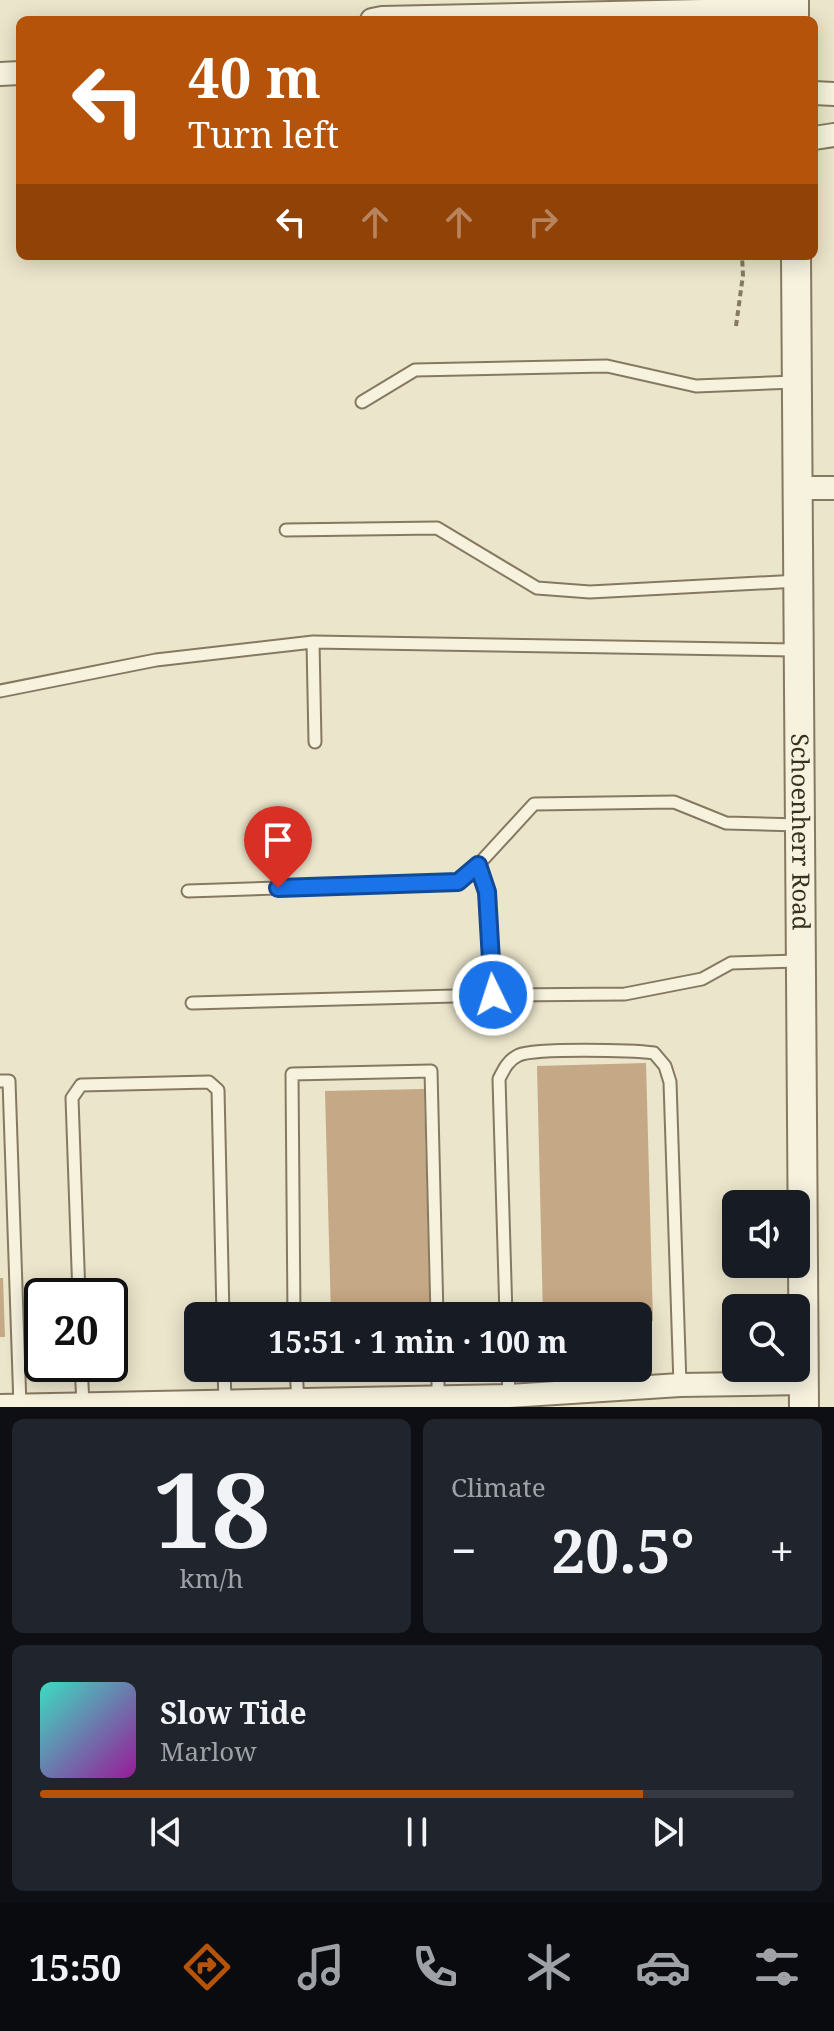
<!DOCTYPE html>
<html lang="en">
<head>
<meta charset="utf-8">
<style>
	body { margin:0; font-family:"Noto Serif",serif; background:#20242c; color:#f1f3f6; height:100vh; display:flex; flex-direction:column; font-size:30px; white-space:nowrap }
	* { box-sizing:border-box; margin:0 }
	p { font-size:26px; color:#9ea1a6 }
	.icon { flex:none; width:44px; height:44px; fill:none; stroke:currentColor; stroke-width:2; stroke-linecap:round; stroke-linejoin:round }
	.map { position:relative; height:1407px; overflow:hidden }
	.sheet { display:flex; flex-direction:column; gap:12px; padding:12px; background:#0d0f14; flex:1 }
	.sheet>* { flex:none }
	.hud { position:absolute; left:16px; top:16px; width:802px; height:244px; border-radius:12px; box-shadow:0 4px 20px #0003; background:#b45309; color:#fff; overflow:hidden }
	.fabs { position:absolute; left:722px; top:1190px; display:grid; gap:16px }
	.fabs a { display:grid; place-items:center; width:88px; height:88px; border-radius:12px; background:#171b24; box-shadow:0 4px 20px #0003; font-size:40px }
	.speed { position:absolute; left:24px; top:1278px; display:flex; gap:16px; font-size:40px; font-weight:700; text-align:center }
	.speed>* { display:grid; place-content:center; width:104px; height:104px; border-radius:50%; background:#171b24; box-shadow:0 4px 20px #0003; line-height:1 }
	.speed .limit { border:4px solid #111; border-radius:12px; background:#fff; color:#111 }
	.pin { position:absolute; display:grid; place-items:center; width:68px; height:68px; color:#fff; margin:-82px -34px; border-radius:50% 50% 50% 0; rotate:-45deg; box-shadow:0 0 8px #0007 }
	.pin .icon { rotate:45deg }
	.me { position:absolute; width:88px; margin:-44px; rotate:356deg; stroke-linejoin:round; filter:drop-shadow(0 0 6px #0008) }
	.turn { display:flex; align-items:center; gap:28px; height:168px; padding:0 40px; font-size:36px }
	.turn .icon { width:104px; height:104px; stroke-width:2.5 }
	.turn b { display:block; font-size:56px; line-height:68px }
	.lanes { display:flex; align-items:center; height:76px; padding:0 40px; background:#0003; justify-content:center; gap:40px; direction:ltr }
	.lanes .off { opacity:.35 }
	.big { font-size:60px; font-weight:700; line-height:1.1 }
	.sheet .tile { flex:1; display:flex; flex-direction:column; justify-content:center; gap:12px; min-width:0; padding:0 28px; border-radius:12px; background:#20242c }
	.sheet .dial { align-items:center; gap:0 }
	.dial b { font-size:104px; line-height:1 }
	.song { display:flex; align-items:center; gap:24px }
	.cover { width:96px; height:96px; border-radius:12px; background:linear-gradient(135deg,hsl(170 70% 55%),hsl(300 70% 35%)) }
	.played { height:8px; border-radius:4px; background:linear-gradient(90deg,#b45309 80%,#363941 80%) }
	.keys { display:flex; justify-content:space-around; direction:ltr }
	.heat { display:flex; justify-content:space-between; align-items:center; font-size:44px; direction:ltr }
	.sheet .tiles { flex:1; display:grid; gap:12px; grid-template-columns:1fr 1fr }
	.tile:last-child { grid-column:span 2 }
	.trip { position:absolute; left:184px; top:1302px; width:468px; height:80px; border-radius:12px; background:#171b24; box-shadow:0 4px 20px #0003; font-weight:700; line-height:80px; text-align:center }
	.tabs { display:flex; height:128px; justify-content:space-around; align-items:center; background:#090b0e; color:#9ea1a6 }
	.tabs .icon { width:56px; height:56px }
	.tabs .current { color:#b45309 }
	.tabs b { font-size:36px; color:#f1f3f6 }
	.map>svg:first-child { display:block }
	.building { fill:#c5a885 }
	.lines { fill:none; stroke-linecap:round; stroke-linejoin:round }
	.service-casing { stroke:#867961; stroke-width:15 }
	.minor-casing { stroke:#867961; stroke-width:26 }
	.tertiary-casing { stroke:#867961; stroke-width:32 }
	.path { stroke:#867961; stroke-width:4; stroke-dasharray:6 4; stroke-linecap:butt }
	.service { stroke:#f6f2de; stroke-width:11 }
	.minor { stroke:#f6f2de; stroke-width:22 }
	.tertiary { stroke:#f6f2de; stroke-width:28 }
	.route-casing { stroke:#114b97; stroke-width:20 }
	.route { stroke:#1a73e8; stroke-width:14 }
	.labels { text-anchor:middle; stroke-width:8; stroke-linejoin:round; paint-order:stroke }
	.street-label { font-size:24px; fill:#383022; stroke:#f3efda }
</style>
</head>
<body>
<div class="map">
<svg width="834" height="1407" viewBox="0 0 834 1407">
	<rect width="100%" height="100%" fill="#ebe5cb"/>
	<path class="building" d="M646,1063l7,258h-15v-5h-95l-6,-250z
		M424,1089l6,227h-99l-6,-225z
		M0,1278h3l2,59h-5z"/>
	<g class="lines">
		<g class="service-casing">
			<path id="service" d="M362,402l53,-32 192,-4 89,20 99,-4
				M286,530l151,-2 100,60 53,4 208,-11
				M0,691l156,-31 157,-18
				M315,742l-2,-100 484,8
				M188,891l270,-9 20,-17
				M493,995l132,-1 77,-15 29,-16 68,-2
				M192,1003l301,-8 -6,-103 -9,-27 56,-61 140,-2 52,21 73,2
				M0,1081h9l11,325
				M79,1296l-7,-198 9,-13 128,-3 9,8 5,226
				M294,1316l-2,-242 139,-3 6,245
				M506,1316l-7,-237c5,-10 9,-19 20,-24 17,-7 113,-5 135,-2l11,13 5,16 10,303
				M81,1364l2,41
				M224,1368l1,35
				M296,1368l2,35
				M438,1368v31
				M508,1368l1,28"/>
		</g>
		<g class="minor-casing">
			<path id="minor" d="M372,20l10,-2 412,-9
				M0,74l20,-1
				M814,93l20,1
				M814,138l20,-3
				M798,488h36
				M0,1406l509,-10 171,-11 123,-2"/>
		</g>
		<g class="tertiary-casing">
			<g id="tertiary">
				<path d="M794,0v20"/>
				<path id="s1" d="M796,256l8,1151"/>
			</g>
		</g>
		<path class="path" d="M736,326l7,-51 -1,-19"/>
		<use href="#service" class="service"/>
		<use href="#minor" class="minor"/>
		<use href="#tertiary" class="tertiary"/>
	</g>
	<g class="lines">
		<g class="route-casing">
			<path id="route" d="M278,888l180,-6 20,-17 9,27 6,103"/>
		</g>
		<use href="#route" class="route"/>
	</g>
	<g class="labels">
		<g class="street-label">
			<text dy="8" stroke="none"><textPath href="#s1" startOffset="576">Schoenherr Road</textPath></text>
		</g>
	</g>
</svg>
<div class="fabs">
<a><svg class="icon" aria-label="sound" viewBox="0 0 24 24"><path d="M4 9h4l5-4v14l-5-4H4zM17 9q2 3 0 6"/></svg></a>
<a><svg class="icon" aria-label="search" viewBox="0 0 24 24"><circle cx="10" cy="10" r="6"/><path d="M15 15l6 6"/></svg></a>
</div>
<div class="speed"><div class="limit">20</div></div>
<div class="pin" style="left:278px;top:888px;background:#d93025"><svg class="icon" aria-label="arrive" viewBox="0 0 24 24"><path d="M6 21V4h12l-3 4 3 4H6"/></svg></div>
<svg class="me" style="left:493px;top:995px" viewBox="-20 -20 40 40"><circle r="17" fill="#1a73e8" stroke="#fff" stroke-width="3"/><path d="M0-11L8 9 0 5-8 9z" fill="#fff"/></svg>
<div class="trip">15:51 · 1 min · 100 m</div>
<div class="hud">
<div class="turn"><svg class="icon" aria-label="left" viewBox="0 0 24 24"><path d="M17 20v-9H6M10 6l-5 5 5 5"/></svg><div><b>40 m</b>Turn left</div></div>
<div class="lanes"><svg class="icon" aria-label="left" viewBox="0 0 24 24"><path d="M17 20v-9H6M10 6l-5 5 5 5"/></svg><svg class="icon off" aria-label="ahead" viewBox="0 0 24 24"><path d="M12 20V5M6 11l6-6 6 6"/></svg><svg class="icon off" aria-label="ahead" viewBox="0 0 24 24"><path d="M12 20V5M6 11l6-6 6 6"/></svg><svg class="icon off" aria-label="right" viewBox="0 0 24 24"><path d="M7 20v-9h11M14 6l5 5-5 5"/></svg></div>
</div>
</div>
<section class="sheet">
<div class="tiles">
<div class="tile dial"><b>18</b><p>km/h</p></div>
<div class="tile"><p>Climate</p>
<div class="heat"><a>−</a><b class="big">20.5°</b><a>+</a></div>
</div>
<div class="tile">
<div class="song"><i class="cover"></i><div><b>Slow Tide</b><p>Marlow</p></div></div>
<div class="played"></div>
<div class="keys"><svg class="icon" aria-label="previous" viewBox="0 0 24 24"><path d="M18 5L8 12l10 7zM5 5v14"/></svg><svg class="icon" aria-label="pause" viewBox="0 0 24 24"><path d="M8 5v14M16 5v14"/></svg><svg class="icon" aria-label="next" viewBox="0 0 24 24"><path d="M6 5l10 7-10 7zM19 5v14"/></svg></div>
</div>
</div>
</section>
<nav class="tabs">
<b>15:50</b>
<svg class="icon current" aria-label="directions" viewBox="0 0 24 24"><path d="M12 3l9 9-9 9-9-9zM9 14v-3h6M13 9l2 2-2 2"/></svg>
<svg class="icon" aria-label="music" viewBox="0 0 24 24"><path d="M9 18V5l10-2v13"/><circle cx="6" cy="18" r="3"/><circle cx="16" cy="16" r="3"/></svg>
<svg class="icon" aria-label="phone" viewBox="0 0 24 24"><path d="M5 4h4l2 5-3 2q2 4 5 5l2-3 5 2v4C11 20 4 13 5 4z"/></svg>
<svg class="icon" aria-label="climate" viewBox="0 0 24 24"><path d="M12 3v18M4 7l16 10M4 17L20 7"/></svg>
<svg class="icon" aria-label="car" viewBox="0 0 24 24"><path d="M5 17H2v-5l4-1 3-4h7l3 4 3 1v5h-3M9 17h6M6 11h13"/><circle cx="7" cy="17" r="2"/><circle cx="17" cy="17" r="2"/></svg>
<svg class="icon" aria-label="filters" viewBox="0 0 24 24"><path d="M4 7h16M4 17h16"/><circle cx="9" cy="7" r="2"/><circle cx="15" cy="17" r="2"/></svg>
</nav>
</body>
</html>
